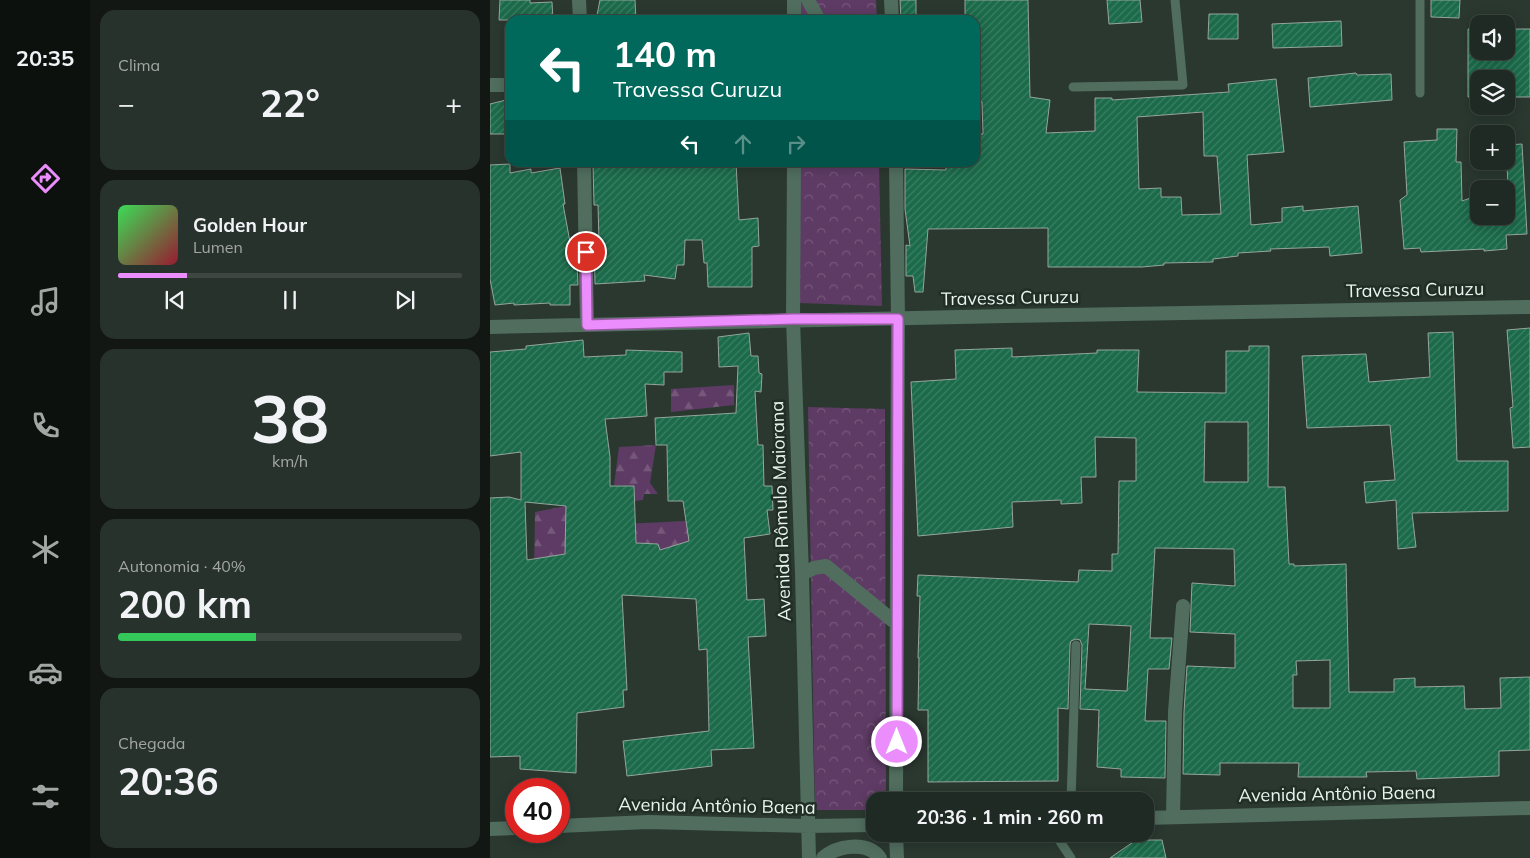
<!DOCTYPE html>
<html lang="pt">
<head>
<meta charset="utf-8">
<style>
	body { margin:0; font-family:Mulish,sans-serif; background:#28322c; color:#f1f3f6; height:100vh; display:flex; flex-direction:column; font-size:19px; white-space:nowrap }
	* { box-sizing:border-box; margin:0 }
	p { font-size:16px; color:#a2a7a6 }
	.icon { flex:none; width:28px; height:28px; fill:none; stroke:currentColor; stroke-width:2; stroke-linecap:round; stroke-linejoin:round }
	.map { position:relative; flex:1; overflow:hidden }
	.panel { display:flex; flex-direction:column; gap:10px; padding:10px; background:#121714; width:400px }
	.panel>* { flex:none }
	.guide { position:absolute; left:15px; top:15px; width:475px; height:152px; border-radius:15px; box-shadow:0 2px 12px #0003,0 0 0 1px #3d4641; background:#00695c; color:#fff; overflow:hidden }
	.buttons { position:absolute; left:980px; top:15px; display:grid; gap:10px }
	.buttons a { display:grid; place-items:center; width:45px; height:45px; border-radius:10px; background:#202a24; box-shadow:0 2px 12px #0003,0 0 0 1px #3d4641; font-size:25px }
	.speed { position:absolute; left:15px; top:778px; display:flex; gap:10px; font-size:25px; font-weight:700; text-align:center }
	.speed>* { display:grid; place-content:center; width:65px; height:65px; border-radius:50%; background:#202a24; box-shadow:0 2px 12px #0003,0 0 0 1px #3d4641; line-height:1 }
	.speed .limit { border:8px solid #d22; background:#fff; color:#111 }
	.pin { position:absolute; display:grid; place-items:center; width:42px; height:42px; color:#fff; margin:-21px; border:2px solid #fff; border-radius:50%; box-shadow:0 1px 5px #0007 }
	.me { position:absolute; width:55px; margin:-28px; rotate:0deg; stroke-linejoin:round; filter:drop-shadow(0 0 4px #0008) }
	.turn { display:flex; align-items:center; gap:18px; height:105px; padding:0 25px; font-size:22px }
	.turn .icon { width:65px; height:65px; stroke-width:2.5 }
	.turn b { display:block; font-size:35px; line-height:42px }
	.lanes { display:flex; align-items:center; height:48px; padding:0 25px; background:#0003; justify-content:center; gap:25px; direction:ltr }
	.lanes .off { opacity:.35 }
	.big { font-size:38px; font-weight:700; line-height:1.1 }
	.panel .card { flex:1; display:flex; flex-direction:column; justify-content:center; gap:8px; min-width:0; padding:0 18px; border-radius:15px; background:#28322c }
	.panel .dial { align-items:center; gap:0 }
	.dial b { font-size:65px; line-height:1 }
	.song { display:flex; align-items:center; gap:15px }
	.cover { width:60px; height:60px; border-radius:8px; background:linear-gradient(135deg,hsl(130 70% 55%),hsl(350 70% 35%)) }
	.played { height:5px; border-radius:2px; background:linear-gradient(90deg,#eb8dfc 20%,#3d4641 20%) }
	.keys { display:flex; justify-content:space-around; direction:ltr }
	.heat { display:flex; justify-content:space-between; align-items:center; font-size:28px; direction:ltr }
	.charge { height:8px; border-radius:4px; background:linear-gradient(90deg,#34c759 40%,#3d4641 0) }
	.trip { position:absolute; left:376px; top:792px; width:288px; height:50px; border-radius:15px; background:#202a24; box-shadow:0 2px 12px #0003,0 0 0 1px #3d4641; font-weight:700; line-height:50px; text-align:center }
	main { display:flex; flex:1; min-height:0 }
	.tab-bar { display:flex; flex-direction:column; width:90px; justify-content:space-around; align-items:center; background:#0d110e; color:#a2a7a6 }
	.tab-bar .icon { width:35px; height:35px }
	.tab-bar .active { color:#eb8dfc }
	.tab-bar b { font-size:22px; color:#f1f3f6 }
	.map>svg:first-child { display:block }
	.forest { fill:url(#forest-firs) }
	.park { fill:url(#park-crowns) }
	.building { fill:url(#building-hatch); stroke:#95a59c; fill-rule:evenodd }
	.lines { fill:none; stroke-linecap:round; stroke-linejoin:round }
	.service { stroke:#506d5e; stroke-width:9 }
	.minor { stroke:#506d5e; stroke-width:14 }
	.tertiary { stroke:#506d5e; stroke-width:14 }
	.route-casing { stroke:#995ca4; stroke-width:12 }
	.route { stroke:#eb8dfc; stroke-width:9 }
	.labels { text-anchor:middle; stroke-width:5; stroke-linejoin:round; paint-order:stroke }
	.street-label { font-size:18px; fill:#eaf3ee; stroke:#202e26 }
</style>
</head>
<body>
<main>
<nav class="tab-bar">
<b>20:35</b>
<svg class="icon active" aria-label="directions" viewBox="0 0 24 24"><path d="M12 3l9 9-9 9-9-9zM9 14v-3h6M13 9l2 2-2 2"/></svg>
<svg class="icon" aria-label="music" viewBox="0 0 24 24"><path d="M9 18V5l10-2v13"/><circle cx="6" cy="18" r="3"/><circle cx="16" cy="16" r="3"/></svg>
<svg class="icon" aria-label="phone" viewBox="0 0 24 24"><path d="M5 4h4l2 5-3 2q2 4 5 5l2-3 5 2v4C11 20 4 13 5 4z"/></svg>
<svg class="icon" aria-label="climate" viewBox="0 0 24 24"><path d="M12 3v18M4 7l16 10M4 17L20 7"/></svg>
<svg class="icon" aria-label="car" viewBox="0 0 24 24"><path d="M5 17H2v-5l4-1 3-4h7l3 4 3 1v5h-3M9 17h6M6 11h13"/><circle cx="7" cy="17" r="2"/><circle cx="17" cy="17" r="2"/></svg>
<svg class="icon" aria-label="filters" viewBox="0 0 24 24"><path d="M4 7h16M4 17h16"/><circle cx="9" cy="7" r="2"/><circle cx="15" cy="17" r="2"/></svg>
</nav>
<section class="panel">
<div class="card"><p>Clima</p>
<div class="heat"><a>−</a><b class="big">22°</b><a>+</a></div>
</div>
<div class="card">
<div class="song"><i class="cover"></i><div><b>Golden Hour</b><p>Lumen</p></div></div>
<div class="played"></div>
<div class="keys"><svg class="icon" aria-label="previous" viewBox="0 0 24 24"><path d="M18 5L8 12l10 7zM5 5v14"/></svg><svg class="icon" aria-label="pause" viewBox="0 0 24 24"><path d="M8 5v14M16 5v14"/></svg><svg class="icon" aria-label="next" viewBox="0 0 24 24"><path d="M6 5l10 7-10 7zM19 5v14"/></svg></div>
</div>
<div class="card dial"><b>38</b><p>km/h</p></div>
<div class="card"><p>Autonomia · 40%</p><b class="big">200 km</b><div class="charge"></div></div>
<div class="card"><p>Chegada</p><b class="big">20:36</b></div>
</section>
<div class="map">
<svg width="1040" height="858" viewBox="0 0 1040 858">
	<defs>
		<pattern id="forest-firs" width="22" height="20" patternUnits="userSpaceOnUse" patternTransform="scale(1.25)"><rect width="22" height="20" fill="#5e3b64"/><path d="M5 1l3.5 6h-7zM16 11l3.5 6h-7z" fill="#75587a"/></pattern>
		<pattern id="park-crowns" width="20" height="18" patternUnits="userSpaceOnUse" patternTransform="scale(1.25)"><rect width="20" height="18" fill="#5e3b64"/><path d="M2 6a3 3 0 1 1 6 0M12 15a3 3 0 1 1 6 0" fill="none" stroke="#75587a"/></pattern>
		<pattern id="building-hatch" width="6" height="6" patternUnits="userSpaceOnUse" patternTransform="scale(1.25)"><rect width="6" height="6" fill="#1b6a4a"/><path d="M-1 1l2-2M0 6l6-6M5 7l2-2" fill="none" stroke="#3c8064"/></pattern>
	</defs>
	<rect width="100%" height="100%" fill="#2a3830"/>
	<path class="forest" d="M244,385v20l-63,7v-23z
		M166,445l-6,38 8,11h-14l-1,6 -8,1 -1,-15 -20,-1 5,-38z
		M76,506l5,67 -37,-1 1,-60z
		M196,521l10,16 -35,21 -3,-14 -32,-1 -2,-19z"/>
	<path class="park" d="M309,0h77l1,20h-78z
		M309,163h80l3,143 -82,-3z
		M318,407l77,2 1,392h-11v9h-60z"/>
	<path class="building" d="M10,0h30v3l22,-1 1,18h-54z
		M110,0h35l1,20h-40z
		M410,0h16v20h-15z
		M475,0h63l2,97 20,3 -4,33 49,-2v-33h17v2l117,-8 -1,-8 48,-5 8,73 -37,3 4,70 31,-3v-14l21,-2v5l55,-5 4,47 -32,3 -1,-9 -59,2 1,2 -33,2v3l-25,3v3l-49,1v2l-22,2h-94v-39l-120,1 -5,63h-8l-2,-16h-7v-31l4,1 -5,-37v-40l41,1v-8h29v-28h8l-1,-32 -7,1v-83h-10zM713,112l1,44h13l4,58 -39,1 -1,-18h-20v-9l-22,1 -2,-72z
		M617,0h33l2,22 -33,2z
		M941,0h29l-1,18 -28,-1z
		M719,14h29v25h-30z
		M851,21l1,25 -69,2 -1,-24z
		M978,29h11v22h27v-22h24v68h-24v-18h-27v18h-11z
		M866,73l1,2 34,-1 1,26 -82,7 -2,-29z
		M20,99v35h-20v-30z
		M947,129h20l-1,33h5l1,39 17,-6v21h27v-27h-7l9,-3 -2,-41 16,-1 5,90 -21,1 1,14 -23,2v-2l-63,3 -1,-4 -16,1 -4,-49 7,-5 -3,-53 33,-2z
		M119,162h127l3,58 19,-2 1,28 -7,1v40h-44l-1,-24h-3l-2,-23h-17l-1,25h-7l-2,14 -31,-4 1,6 -50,3 -1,-42h5l-1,-37h-4l-1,-42z
		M20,164v9l21,-4v4l29,-5 5,36h-2l11,60 3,-1 1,22h-8v20h-20v-2l-36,2v-2l-19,2 -5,-26v-114z
		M1040,328v119l-17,1 -3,-40 3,-1 -6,-77z
		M963,332l4,129h51v50l-96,2 4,34 -18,2 -2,-49 -30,3 -2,-21 31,-2 -5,-55 -83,3 -5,-72 64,-2 3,28 61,-5 -2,-44z
		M259,333l2,23h7l1,17 3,1 -1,18 -6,-1 3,54h5l1,41h8l1,24h-6l3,24 -26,4 3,62 17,-1 2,37 -18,1 6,111 -43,2 1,16 -85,10 -4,-35 86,-10 -2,-82 -8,1 -3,-51 -74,-4 5,95h-4l1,17 -47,6 -1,60 -56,-4v-13l-30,1v-259l19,-1 12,3v-48l-31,4v-104l36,-3v-3l57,-6 1,17 42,-2v-5l56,2v20h-18v13l-19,-1 2,32 -42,3 5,38v29h24l2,57 22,1 2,6 29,-9 -6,-40h-15l-1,-56h-11l-1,-27 81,-5 2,-47 -19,1 -1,-30zM35,502l41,4 -1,48 -38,6z
		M759,346h20l-1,141h17l4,77h5v2l52,-2 3,128h45v-13l21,-1v9l49,-1 1,23 36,-1 -1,-30 30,-1v73l-31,1v25l-82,3 -1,-8 -50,1 1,5h-69l1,-14h-79v12l-37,-1 1,-62 3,-46 48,2v-34l-45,-2 2,-49 43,3 -1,-37 -79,-1 -5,90h22l-3,31h-21l-3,52h21l-1,57 -44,-1v-8l-24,-2 2,-57 -19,-1 2,-64 -2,-5 -4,-1 -5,2 -1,4 -2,64 -10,-1v73l-130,1v-72h-10l1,-52h-1l2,-62h-3l1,-21 160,7 1,-12 33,1v-17h6l1,-73h17v-43l-41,-1 1,40h-15l1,26 -21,1v-4l-49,2 1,25 -95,9 -7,-154 45,-3 -1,-29 57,-2v9l85,-4v-3h42l-2,42 89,1v-42h23zM715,422h43v60h-44zM599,624l42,2 -4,65 -42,-2zM840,660v48h-37v-33h4l-1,-14z
		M646,840h26l4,18h-56z"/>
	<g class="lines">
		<path class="service" d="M583,87l110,-2 -8,-85
			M930,93v-93
			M581,801l5,-156
			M565,834l16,24"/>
		<path class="minor" d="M89,0l1,20
			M0,85h20
			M94,162l3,163
			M0,327c347,-9 693,-14 1040,-20
			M683,817l2,-105 8,-106"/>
		<path class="tertiary" d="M318,0l11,20
			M401,0l1,20
			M304,20v-20
			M304,162l-1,157 9,255 7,284
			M406,162l2,157 -2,482
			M312,574l12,-6 12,-2 71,58
			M655,818l385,-10
			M69,826l89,-4 160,4 67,-1
			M0,829l26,-1
			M406,834l1,24
			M333,858c13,-12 44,-18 57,0"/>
	</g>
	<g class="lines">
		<g class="route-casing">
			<path id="route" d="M96,252l1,73 206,-6h105l-1,423"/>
		</g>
		<use href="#route" class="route"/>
	</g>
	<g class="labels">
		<g class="street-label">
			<text transform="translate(925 290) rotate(-1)" y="6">Travessa Curuzu</text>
			<text transform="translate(520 298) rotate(-1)" y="6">Travessa Curuzu</text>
			<text transform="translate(291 511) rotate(-92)" y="6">Avenida Rômulo Maiorana</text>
			<text transform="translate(847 794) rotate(-1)" y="6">Avenida Antônio Baena</text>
			<text transform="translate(227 806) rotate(1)" y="6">Avenida Antônio Baena</text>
		</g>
	</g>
</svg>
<div class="buttons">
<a><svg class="icon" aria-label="sound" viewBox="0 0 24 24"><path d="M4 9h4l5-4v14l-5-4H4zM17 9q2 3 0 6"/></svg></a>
<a><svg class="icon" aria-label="layers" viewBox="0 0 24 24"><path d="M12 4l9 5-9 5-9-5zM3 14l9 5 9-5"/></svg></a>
<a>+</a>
<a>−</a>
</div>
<div class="speed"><div class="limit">40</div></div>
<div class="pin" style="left:96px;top:252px;background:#d93025"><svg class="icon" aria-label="arrive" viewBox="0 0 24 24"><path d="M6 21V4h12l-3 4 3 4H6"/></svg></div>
<svg class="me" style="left:407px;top:742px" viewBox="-20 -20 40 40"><circle r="17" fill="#eb8dfc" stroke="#fff" stroke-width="3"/><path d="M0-11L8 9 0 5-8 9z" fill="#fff"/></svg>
<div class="trip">20:36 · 1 min · 260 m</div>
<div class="guide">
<div class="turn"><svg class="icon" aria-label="left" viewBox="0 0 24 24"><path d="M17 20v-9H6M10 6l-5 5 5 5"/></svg><div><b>140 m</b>Travessa Curuzu</div></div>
<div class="lanes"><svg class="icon" aria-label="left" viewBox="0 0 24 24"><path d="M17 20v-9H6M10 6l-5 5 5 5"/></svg><svg class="icon off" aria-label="ahead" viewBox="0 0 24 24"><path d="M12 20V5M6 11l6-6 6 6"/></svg><svg class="icon off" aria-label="right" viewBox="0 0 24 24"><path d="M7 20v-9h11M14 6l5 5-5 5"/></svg></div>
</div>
</div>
</main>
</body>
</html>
